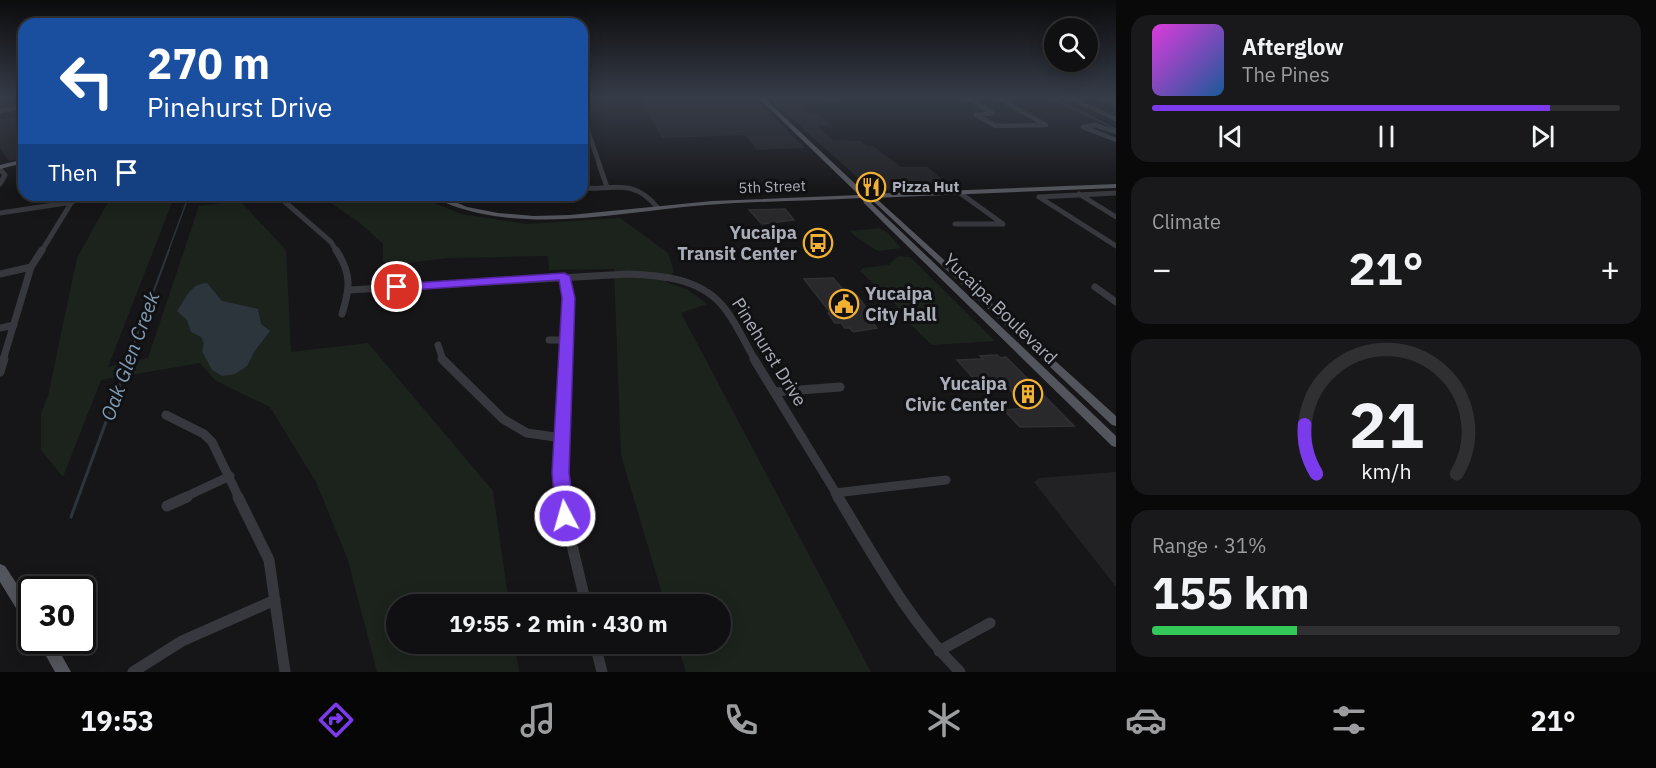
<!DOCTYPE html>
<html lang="en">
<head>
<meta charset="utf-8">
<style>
	body { margin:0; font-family:"IBM Plex Sans",sans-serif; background:#19191b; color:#f1f3f6; height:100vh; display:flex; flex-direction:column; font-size:22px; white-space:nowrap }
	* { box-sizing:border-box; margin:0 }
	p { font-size:20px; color:#9c9d9f }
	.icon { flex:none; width:33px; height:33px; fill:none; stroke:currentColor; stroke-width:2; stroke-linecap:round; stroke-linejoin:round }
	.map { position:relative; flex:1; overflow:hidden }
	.side { display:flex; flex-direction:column; gap:15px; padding:15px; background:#09090a; width:540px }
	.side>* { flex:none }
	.top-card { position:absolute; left:18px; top:18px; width:570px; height:183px; border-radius:18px; box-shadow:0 3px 15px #0003,0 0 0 2px #303032; background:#1a4fa0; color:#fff; overflow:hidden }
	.controls { position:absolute; left:1044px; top:18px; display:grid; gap:12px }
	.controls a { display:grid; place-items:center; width:54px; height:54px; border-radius:50%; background:#101012; box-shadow:0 3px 15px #0003,0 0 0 2px #303032; font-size:30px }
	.speed { position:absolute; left:18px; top:576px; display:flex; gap:12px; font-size:30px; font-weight:700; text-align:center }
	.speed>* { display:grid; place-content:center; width:78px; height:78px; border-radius:50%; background:#101012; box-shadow:0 3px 15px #0003,0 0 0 2px #303032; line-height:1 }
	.speed .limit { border:3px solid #111; border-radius:9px; background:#fff; color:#111 }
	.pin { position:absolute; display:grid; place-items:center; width:51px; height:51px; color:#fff; margin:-26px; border:3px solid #fff; border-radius:50%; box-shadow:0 2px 6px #0007 }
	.me { position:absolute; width:66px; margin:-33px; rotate:354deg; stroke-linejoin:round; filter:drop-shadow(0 0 4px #0008) }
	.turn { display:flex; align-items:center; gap:21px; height:126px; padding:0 30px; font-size:27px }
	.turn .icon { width:78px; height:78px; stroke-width:2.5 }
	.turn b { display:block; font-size:42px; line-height:51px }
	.then { display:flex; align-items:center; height:57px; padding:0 30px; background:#0003; gap:12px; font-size:22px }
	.big { font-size:45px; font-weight:800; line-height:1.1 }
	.side .tile { flex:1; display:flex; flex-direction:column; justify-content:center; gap:9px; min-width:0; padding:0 21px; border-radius:18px; background:#19191b }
	.side .dial { align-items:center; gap:0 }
	.dial svg { height:156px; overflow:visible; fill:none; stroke:#303032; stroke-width:7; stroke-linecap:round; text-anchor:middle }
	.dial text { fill:#f1f3f6; stroke:none }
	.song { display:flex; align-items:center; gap:18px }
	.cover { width:72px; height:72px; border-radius:9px; background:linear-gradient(135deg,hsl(300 70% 55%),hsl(210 70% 35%)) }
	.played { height:6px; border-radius:3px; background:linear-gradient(90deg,#7c3aed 85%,#303032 85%) }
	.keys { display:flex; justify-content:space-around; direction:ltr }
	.heat { display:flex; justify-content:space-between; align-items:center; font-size:33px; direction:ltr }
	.charge { height:9px; border-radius:4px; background:linear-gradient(90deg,#34c759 31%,#303032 0) }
	.trip { position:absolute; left:386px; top:594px; width:345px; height:60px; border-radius:30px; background:#101012; box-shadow:0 3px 15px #0003,0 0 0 2px #303032; font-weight:800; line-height:60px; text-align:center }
	.tab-bar { display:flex; height:96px; justify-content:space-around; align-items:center; background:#060607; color:#9c9d9f }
	.tab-bar .icon { width:42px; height:42px }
	.tab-bar .current { color:#7c3aed }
	.tab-bar b { font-size:27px; color:#f1f3f6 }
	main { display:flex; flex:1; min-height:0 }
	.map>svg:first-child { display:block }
	.built { fill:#222225 }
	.green { fill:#1c231d }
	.water { fill:#2c353c }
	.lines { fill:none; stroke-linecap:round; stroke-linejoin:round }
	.stream-far2 { stroke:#2c353c; stroke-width:1.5 }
	.stream-far1 { stroke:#2c353c; stroke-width:2 }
	.stream { stroke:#2c353c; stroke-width:3 }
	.building { fill:#29292c; stroke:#303034; stroke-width:1.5 }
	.minor-far4 { stroke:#37383d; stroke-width:4.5 }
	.minor-far3 { stroke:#37383d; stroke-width:5 }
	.minor-far2 { stroke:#37383d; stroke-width:7 }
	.minor-far1 { stroke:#37383d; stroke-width:9 }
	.minor { stroke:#37383d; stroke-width:11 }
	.major { fill:#53555c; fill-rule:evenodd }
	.route { fill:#7c3aed; stroke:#51269a; stroke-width:1.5 }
	.labels { text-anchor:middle; stroke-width:6; stroke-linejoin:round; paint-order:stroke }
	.far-street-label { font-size:15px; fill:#a8adb8; stroke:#111113 }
	.far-poi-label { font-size:15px; font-weight:bold; fill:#a8adb8; stroke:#111113; text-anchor:start }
	.poi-label { font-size:18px; font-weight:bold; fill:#a8adb8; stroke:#111113; text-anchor:end }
	.street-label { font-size:18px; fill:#a8adb8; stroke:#111113 }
	.water-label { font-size:20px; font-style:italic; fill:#7f9bb3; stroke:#111113 }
</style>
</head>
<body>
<main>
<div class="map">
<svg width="1116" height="672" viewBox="0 0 1116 672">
	<rect width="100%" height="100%" fill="#161618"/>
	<path class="built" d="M639,97h114l52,51 -48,2 -12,-15 -83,3z
		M768,97h69l6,6 -44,2 11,9h7l13,11 -13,1 16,14 28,1 5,5h7l28,21h27l24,21 -74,3 -9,-3z
		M24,114v44l-15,3 -9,-13v-29z
		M1116,472v115l-82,-105 5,-4z"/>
	<path class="green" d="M112,195h63l-67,172 40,-9 51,-152 41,-5 46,49 5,102 77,-9 125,148 16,113h-113v40h119l4,28h-142l-29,-112 -32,-78 -46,-75 -54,-26 -16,-18 -99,17 -38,97 -22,-27v-37l7,-17 29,-138z
		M319,195h96l46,19 66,10 93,-6 48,35 6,18 -8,11 22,8 19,14 -26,9 190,359h-185l-9,-28h43v-40h-55l-44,-149 -7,-186 -65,1 -1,-14 -101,2 -47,6 -17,-2v-18l-23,-21z
		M879,228l9,5 13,15 -23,3c-10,-7 -20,-11 -28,-20z
		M898,256l12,1 85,84 -63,4 -22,-21 -15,-20 -35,-33 3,-3 26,-3z"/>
	<path class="water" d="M207,283l15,18 36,8 3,15 9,7 -16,21 -7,14 -12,8 -13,2 -10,-6 -10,-19 2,-8 -3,-6 -10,-5 -4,-12 -10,-9c9,-12 12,-27 30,-28z"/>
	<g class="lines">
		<path class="stream-far2" d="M1049,97l67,32
			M168,252l21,-57"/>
		<path class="stream-far1" d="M128,360l41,-110"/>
		<path class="stream" d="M71,517l58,-158"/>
	</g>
	<path class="building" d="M785,209l9,11 -32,4 -13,-14z
		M833,278l15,17 8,-1 17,23h-5l9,11 -24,4 -3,-4h-5l-4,-5h-6l-7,-10 2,-1 -26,-33z
		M997,355l4,3 5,-1 68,69 -54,1 -16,-17 23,-2 -27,-29 -25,1 -18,-20 26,-1 -3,-3z"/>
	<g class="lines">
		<path class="minor-far4" d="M965,97l28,16 -17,2 20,11 50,-1 -50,-28
			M1068,97l48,22
			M1098,97l18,8
			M0,111l24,-5
			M582,114l18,52
			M1116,132l-21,-7 -12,2 33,13"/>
		<path class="minor-far3" d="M599,164l8,23
			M0,169l5,6 -5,9
			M582,188c32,2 51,-10 75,19
			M1079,194l37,23
			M277,195l54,47 6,10
			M1039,197l77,49
			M1039,197l77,-4
			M0,213l73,-11
			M955,224h48l-43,-31
			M41,252l35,-57"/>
		<path class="minor-far2" d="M336,250c16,24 14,38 6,64
			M0,274l31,-7
			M564,276l4,22 -3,62
			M1095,287l21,15
			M349,290l279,-16c31,1 70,4 93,30 14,15 23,38 34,56
			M0,328l14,-3
			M549,340h17
			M438,345l5,15
			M3,360l28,-93 11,-17"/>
		<path class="minor-far1" d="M442,359l61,60 24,14 35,5
			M754,359l85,139
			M0,372l4,-13
			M774,392l66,-5
			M166,415l38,19 8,8 27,56
			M835,493l111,-13
			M183,498l47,-22
			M563,498l-3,-25 5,-114"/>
		<path class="minor" d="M238,497l31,63 16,112
			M563,497l2,19 21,88
			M838,497c37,61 71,124 122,175
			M167,506l20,-9
			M595,644l7,28
			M939,651l51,-28
			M133,672l49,-31 93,-41"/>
		<path class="major" d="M758,97h5l103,97 250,-10v4l-243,10 5,2 238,216v10l-4,-1 -238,-223 -5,-1 247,235v11l-4,-1 -224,-219 -24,-24 -2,-5c-52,3 -104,3 -156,7 -76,6 -153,24 -228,8 -16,-4 -34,-9 -47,-18h8l28,12 31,6 36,3 36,-1 142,-14 147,-6z
			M24,159v4l-24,6v-4z
			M0,564l5,2 27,41v21l-5,-2 -27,-44z
			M37,640h16l18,32h-16z"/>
	</g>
	<linearGradient id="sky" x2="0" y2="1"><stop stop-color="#0c0c0d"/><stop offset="0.51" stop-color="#363c48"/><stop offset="1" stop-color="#363c48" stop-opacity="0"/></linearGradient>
	<rect width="1116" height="192" fill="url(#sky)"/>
	<path class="route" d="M564,273l6,3 5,22 -6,175 6,43 -3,6 -7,2 -6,-2 -3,-6 -4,-43 10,-175 -3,-18 -162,11 -6,-4 6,-3z"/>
	<defs>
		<g id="restaurant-ring" transform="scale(1.5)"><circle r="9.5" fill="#111113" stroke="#f2b134" stroke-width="1.5"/><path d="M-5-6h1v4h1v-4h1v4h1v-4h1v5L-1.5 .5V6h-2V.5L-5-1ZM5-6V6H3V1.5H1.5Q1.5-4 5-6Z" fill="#f2b134"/></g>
		<g id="bus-ring" transform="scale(1.5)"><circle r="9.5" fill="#111113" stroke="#f2b134" stroke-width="1.5"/><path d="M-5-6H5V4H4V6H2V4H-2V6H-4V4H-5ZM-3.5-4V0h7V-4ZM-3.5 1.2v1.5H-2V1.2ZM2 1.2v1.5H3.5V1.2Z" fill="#f2b134"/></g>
		<g id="civic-ring" transform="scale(1.5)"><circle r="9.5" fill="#111113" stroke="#f2b134" stroke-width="1.5"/><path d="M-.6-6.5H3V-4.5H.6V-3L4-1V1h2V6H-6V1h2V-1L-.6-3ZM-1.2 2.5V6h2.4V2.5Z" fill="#f2b134"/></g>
		<g id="building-ring" transform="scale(1.5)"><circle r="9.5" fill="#111113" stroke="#f2b134" stroke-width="1.5"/><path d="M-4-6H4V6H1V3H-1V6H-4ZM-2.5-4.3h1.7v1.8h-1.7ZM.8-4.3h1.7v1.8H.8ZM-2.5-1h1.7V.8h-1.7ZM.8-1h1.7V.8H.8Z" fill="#f2b134"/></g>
	</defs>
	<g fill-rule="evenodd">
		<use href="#restaurant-ring" x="871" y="187"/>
		<use href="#bus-ring" x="818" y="243"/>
		<use href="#civic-ring" x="844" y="304"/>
		<use href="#building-ring" x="1028" y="394"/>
	</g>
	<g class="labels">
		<g class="far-street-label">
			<text transform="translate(772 187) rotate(-2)" y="5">5th Street</text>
		</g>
		<g class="far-poi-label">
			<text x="892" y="192">Pizza Hut</text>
		</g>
		<g class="poi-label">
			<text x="797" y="239">Yucaipa<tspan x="797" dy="21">Transit Center</tspan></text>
			<text x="865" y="300" text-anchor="start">Yucaipa<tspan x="865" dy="21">City Hall</tspan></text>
			<text x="1007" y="390">Yucaipa<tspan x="1007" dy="21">Civic Center</tspan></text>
		</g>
		<g class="street-label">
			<text transform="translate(1000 309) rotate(44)" y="6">Yucaipa Boulevard</text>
			<text transform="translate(769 352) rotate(58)" y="6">Pinehurst Drive</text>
		</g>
		<g class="water-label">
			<text transform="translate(130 356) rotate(-70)" y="7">Oak Glen Creek</text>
		</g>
	</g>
</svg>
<div class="controls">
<a><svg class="icon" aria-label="search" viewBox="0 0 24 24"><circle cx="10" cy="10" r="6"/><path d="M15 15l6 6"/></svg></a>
</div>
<div class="speed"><div class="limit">30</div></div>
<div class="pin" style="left:397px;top:287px;background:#d93025"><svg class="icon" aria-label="arrive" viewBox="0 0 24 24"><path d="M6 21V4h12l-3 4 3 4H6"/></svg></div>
<svg class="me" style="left:565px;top:516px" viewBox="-20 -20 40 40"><circle r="17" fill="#7c3aed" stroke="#fff" stroke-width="3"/><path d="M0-11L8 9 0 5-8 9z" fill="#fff"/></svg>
<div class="trip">19:55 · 2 min · 430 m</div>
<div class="top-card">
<div class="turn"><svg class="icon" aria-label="left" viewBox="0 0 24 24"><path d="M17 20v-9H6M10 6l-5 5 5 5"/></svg><div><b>270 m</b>Pinehurst Drive</div></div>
<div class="then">Then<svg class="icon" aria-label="arrive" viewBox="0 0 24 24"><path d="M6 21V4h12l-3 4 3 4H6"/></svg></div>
</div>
</div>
<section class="side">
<div class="tile">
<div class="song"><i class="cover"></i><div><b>Afterglow</b><p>The Pines</p></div></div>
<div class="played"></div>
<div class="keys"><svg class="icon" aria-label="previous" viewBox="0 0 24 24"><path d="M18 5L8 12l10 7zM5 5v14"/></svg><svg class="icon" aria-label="pause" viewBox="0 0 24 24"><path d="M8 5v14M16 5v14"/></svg><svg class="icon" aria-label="next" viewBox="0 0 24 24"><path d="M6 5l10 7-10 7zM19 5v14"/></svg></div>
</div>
<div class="tile"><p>Climate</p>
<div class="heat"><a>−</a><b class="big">21°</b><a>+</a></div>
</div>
<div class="tile dial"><svg viewBox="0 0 100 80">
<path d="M14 69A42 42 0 1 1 86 69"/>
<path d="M14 69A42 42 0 0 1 8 44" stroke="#7c3aed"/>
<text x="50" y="56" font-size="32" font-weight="700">21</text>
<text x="50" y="72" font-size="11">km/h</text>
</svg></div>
<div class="tile"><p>Range · 31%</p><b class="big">155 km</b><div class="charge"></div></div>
</section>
</main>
<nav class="tab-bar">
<b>19:53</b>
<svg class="icon current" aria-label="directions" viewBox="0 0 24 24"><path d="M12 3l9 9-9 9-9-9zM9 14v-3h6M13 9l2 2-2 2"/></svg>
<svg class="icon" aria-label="music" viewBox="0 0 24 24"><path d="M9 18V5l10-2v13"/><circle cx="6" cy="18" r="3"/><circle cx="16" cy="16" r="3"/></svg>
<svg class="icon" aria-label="phone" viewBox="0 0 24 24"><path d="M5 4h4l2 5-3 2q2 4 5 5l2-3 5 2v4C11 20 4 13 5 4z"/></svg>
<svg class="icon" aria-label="climate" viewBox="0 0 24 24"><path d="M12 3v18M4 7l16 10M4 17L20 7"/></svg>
<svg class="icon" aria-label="car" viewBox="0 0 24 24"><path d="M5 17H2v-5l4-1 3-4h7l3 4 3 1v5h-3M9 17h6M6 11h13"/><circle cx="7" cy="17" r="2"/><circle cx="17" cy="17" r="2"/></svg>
<svg class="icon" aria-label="filters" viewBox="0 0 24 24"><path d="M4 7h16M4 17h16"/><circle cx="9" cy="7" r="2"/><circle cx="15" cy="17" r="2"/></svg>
<b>21°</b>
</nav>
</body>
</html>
